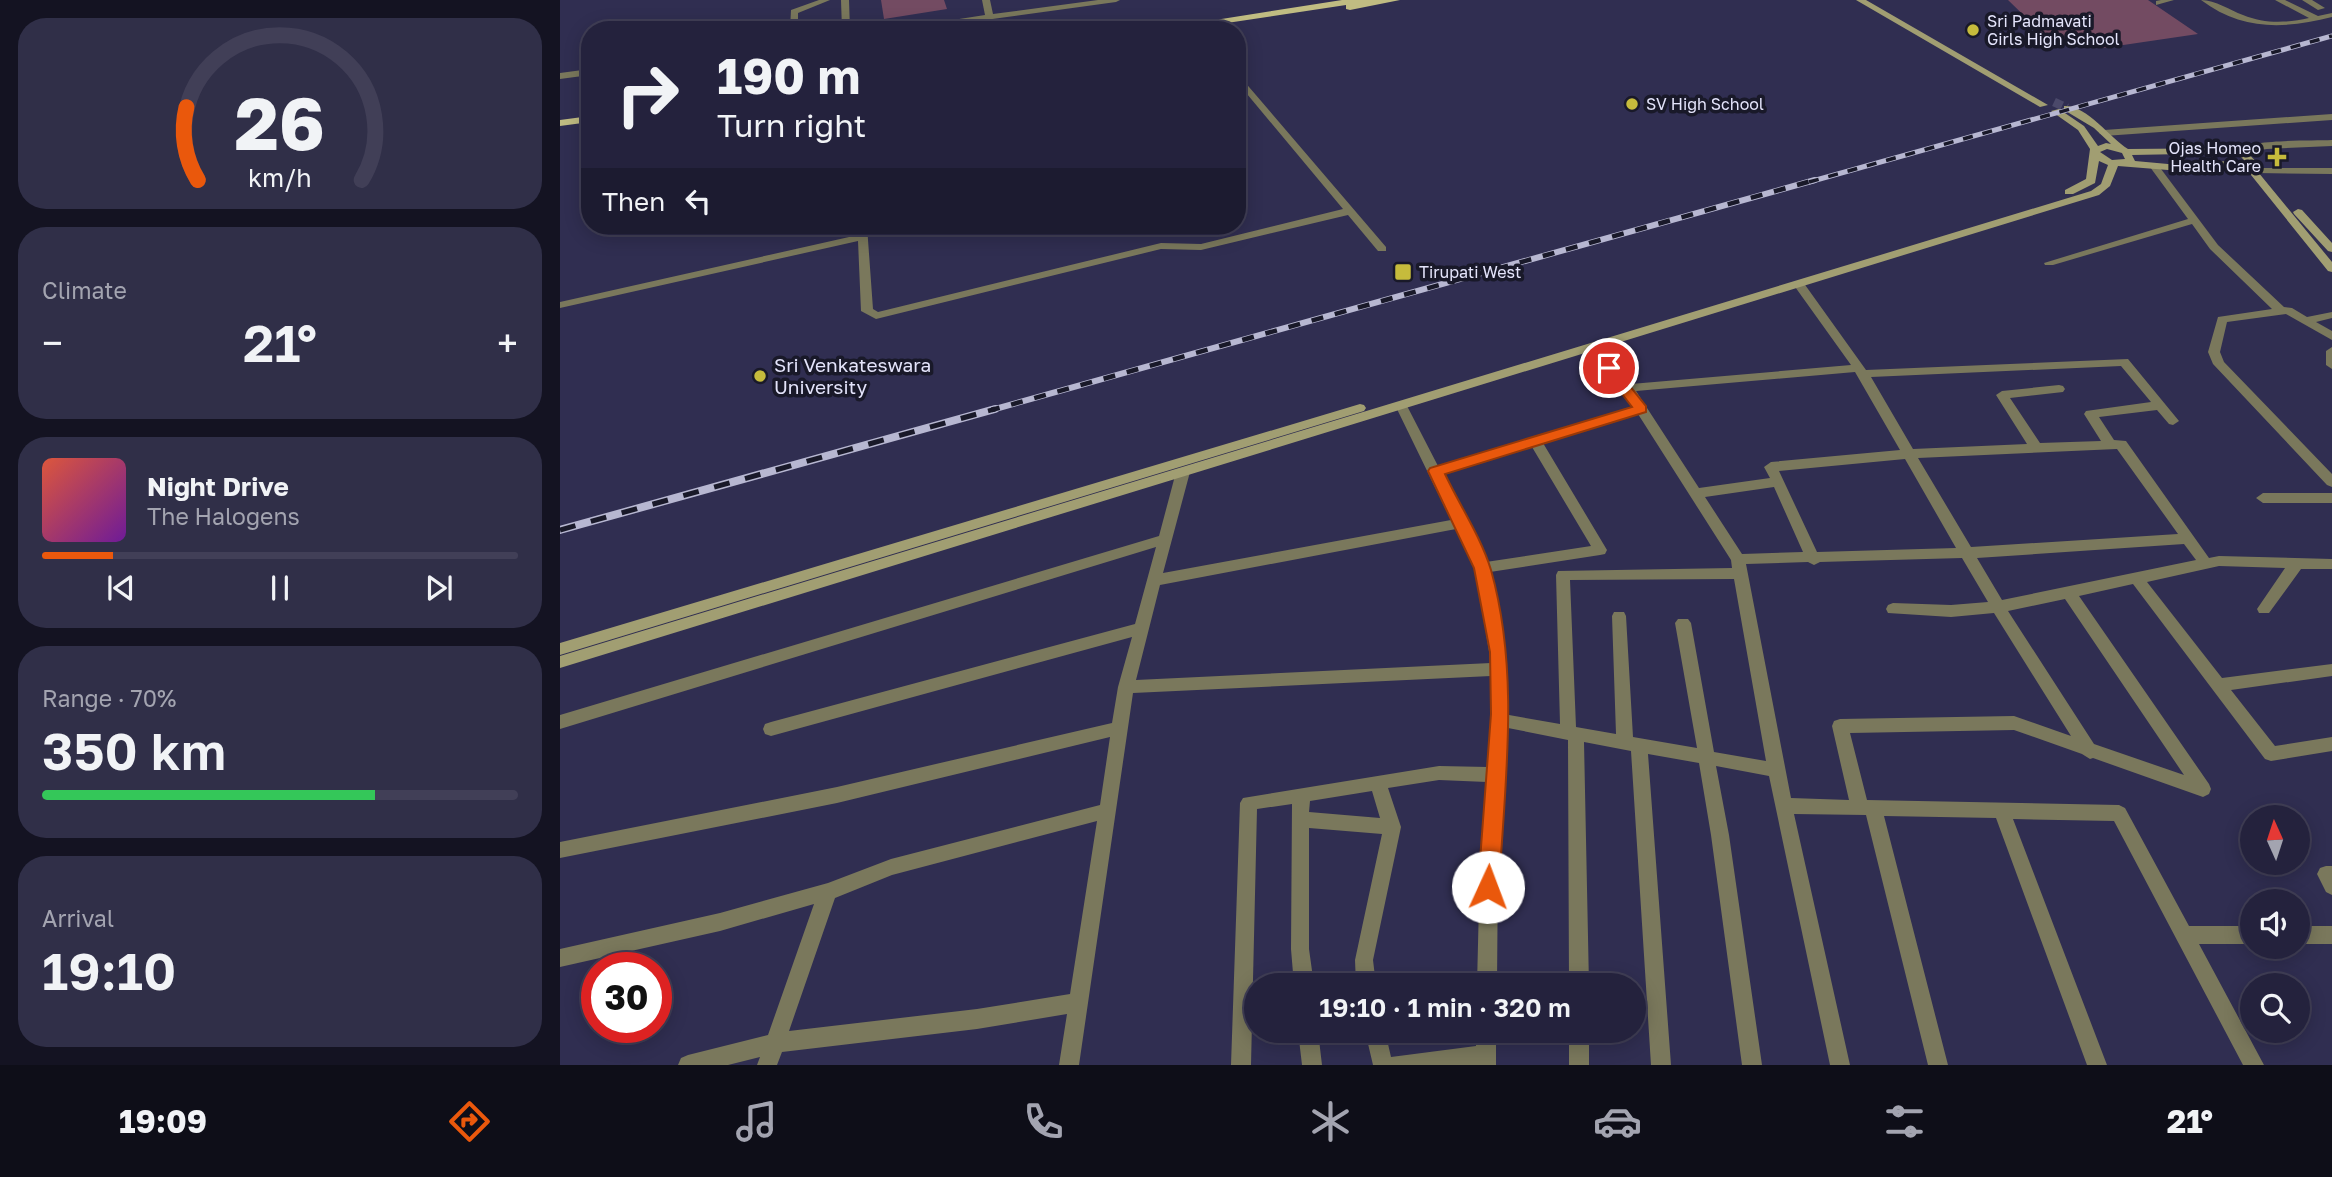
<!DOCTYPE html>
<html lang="en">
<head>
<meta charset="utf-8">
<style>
	body { margin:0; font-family:"Golos Text",sans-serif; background:#302f48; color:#f1f3f6; height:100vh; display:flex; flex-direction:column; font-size:26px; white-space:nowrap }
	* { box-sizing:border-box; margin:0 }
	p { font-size:23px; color:#a3a4b0 }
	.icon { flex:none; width:38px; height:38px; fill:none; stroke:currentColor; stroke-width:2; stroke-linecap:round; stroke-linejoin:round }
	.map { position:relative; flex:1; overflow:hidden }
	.details { display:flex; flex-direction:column; gap:18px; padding:18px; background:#141322; width:560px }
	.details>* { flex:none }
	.top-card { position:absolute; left:21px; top:21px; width:665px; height:214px; border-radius:28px; box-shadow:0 4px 18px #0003,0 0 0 2px #413f57; background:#24223d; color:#f1f3f6; overflow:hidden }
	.needle { width:46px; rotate:357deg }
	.tools { position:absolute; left:1680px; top:805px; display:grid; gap:14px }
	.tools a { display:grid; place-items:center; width:70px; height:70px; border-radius:50%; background:#24223d; box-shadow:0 4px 18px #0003,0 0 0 2px #413f57; font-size:35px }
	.speed { position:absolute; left:21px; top:952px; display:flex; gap:14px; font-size:35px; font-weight:700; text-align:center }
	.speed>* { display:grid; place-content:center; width:91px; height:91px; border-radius:50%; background:#24223d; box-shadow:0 4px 18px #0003,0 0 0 2px #413f57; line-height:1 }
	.speed .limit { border:10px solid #d22; background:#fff; color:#111 }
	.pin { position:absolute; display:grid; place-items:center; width:60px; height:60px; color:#fff; margin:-30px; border:4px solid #fff; border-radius:50%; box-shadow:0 2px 7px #0007 }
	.me { position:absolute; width:77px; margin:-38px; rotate:2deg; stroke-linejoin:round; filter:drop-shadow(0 0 5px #0008) }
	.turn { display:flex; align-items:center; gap:24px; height:147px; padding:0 21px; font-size:32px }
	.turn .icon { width:91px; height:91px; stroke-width:2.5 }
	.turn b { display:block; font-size:49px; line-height:60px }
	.then { display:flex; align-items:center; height:66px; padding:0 21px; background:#0003; gap:14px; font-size:26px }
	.big { font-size:52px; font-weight:600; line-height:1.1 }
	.details .widget { flex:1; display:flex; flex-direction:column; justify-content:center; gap:10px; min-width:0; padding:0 24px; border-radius:28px; background:#302f48 }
	.details .dial { align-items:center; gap:0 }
	.dial svg { height:182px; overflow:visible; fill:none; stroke:#413f57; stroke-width:7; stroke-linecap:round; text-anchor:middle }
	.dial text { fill:#f1f3f6; stroke:none }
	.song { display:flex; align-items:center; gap:21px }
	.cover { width:84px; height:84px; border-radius:10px; background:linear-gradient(135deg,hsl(10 70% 55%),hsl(280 70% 35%)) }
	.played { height:7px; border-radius:4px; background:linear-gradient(90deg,#ea580c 15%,#413f57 15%) }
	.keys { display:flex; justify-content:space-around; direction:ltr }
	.heat { display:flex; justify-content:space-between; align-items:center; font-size:38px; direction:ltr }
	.charge { height:10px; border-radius:5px; background:linear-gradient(90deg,#34c759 70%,#413f57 0) }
	.trip { position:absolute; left:684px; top:973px; width:402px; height:70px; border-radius:35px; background:#24223d; box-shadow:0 4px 18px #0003,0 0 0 2px #413f57; font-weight:600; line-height:70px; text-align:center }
	.tabs { display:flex; height:112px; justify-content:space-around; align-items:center; background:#0e0e18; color:#a3a4b0 }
	.tabs .icon { width:49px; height:49px }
	.tabs .on { color:#ea580c }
	.tabs b { font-size:32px; color:#f1f3f6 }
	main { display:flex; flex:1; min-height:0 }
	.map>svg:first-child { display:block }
	.green { fill:#734b62 }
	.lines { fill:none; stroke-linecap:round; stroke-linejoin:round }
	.secondary-tunnel { stroke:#4b496a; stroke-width:9; stroke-dasharray:9 4.5; stroke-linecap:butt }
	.street { fill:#7a785c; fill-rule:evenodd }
	.secondary { fill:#a19e72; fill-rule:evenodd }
	.primary { fill:#c0bc82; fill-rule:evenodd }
	.rail-far2-casing { stroke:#b7b7d1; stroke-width:5 }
	.rail-far1-casing { stroke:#b7b7d1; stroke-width:6 }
	.rail-casing { stroke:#b7b7d1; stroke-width:8 }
	.rail-far2 { stroke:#191929; stroke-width:3.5; stroke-dasharray:10; stroke-linecap:butt }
	.rail-far1 { stroke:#191929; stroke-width:4.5; stroke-dasharray:12; stroke-linecap:butt }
	.rail { stroke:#191929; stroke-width:5; stroke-dasharray:16; stroke-linecap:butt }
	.route { fill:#ea580c; stroke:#983908; stroke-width:2 }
	.poi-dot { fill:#c6bb3c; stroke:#191929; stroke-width:2.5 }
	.labels { text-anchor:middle; stroke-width:7; stroke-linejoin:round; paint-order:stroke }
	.far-poi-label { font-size:16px; fill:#e4e4fb; stroke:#191929; text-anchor:start }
	.poi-label { font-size:19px; fill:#e4e4fb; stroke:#191929; text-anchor:start }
</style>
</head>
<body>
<main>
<section class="details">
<div class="widget dial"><svg viewBox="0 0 100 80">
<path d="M14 69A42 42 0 1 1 86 69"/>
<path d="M14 69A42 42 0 0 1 9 37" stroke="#ea580c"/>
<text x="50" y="56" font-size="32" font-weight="700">26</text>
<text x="50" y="72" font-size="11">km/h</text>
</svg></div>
<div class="widget"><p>Climate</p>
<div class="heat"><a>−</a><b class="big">21°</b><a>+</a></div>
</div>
<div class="widget">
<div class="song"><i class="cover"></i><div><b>Night Drive</b><p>The Halogens</p></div></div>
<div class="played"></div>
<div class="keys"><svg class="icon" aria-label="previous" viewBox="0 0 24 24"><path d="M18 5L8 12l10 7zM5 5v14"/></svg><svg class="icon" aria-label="pause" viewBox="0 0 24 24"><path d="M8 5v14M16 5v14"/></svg><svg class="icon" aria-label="next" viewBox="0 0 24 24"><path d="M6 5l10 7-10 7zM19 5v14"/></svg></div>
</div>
<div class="widget"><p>Range · 70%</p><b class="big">350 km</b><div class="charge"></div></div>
<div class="widget"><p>Arrival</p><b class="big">19:10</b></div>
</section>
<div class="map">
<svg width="1772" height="1065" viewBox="0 0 1772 1065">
	<rect width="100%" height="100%" fill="#302e51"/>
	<path class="green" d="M321,0h63l3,9 -63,10z
		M1448,0h140l50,34 -95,14 -61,-15z"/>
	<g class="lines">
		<path class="secondary-tunnel" d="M1494,102l13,6"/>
		<path class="street" d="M259,0h11l-32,13v17h-8l1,-20z
			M281,0h8l1,30h-8z
			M422,0h8l3,14 105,-14h22l-4,2 -204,28h-24l97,-15z
			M1601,0h13l-18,5v-4z
			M1641,0c15,0 28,10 42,15 22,9 43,8 66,3l-34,-18h10l33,16 14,-3v4c-47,12 -90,14 -131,-17z
			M1742,0h10l13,8 -7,2z
			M638,27l5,3h-9z
			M30,69v6l-30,4v-6z
			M677,73l149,174v4h-8l-30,-36 -147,35 -40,-1 -285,70 -15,-8 -3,-70 -298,67v-6l298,-67 -1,-9h10l6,83 5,3 283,-69 40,1 142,-35 -106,-127z
			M1772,114v6l-228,16 -5,-3 5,-3z
			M1772,140v6l-65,3 -27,4 -5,-3c18,-11 74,-9 97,-10z
			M1592,165h6l60,80 66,62 8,1 15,9 25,-5v6l-16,4 16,9v9l-46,-26 -59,8 -7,30 4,10 108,112v13l-5,-2 -114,-121 -5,-12 10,-35 54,-8 -62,-60 -18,-25 -139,41h-8l-1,-2 144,-44 -38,-52z
			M1700,168h72v6l-75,-1v-4z
			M1239,281l4,1 63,88 262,-11 51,62 -6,4 -4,-1 -12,-14 -58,7 15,23 12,1 83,117 10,-2 113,3v10h-31l-32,44h-10l-2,-4 28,-41 -66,-2 -72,16 75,96 110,-14v12l-101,14 44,56 57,-9v14l-61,10 -6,-2 -132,-175 -54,12 130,188 2,5 -2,5 -6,3 -110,-39 -3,1 -8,-5 -68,-24 -164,3 17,67 252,5 6,3 64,118h63v18h-53l65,121h-21l-129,-244 -101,-2 94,246h-20l-91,-247 -112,-2 64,249h-20l-62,-250 -72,-1 56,251h-20l-61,-289 -53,-10 13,69 33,230h-20l-31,-230 -12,-72 -51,-9 23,311h-20l-20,-314 -47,-9 5,243h-20l-1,-245 -60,-12 -10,134 -1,123h-20l3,-123 7,-80 -48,-2 -51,8 13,39 -28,133 3,25h-20l-1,-25 27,-126 -73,-6v121l5,36h-20l-3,-36 1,-145 -35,5 -6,256h-20l9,-262 3,-5 196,-32 49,1 5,-53 -2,-38 -358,17 -54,372h-20l8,-51 -90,15 -195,23 -5,13h-20l3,-8 -32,8h-50l3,-7 7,-3 80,-20 46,-131 -94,27 -160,36v-18l160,-36 108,-30 63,-24 209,-54 10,-68 -273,66 -277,55v-16l277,-55 275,-64 6,-36 14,-50 -361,99 -6,-2 -2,-5 2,-5 6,-2 364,-98 21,-77 -596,182v-14l599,-179 17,-64 7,-5 7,5 -27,101 288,-53 -56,-115 2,-3h8l33,64 196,-59 -10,-16 -38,-40 -2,-3 6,-4 4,1 37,39 220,-19 -58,-81zM1561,366l30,36 -65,9 -2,3 17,27 -61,2 -30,-45 53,-6 2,-3 -2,-3 -4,-1 -57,6 -6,4 31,49 -114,5 -42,-72zM1295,372l45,78 -129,12 -7,5 6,11 -71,10 -63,-97zM1078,414l93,146 1,8 -174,3 -2,4 4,149 -51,-9 -3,-63 -16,-80 110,-17 5,-1 2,-4 -64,-107zM972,447l59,99 -105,16 -44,-88zM1557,449l61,85 -207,13 -53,-89zM1345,459l51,89 -139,4 -38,-81zM1214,487l29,65 -61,2 -37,-57zM896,529l19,39 16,95 -355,17 24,-95zM1624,544l12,16 -194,40 -25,-42zM1402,558l26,44 -37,3 -58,-2 -5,2 -2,4 2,4 63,4 43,-4 77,123 -57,-20 -174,3 -6,2 -2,5 17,74 -58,-2 -45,-234 62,-2 6,3 6,-3zM1174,579l32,182 -52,-9 -23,-129 -3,-4h-10l-3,4 22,125 -64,-11 -7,-121 -2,-4h-10l-2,4 4,118 -40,-7 -6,-147zM1505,599l119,176 -90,-31 -86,-133zM812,791l8,27 -71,-6 1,-11zM537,821l-27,173 -93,15 -188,22 46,-133 57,-23z
			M1772,347v22l-6,-4v-14z
			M1703,493h69v10h-69l-7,-5z
			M1766,866h6v29l-6,-3 -9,-18 3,-6z
			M1738,926h34v18h-34z
			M738,1031h20l4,34h-20z
			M805,1031h20l6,26 85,-11v-15h20v34h-123z
			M1009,1031h20v34h-20z"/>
		<path class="secondary" d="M1296,0h10l182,105 -8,2z
			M1504,106c23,-1 46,32 64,43l115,-1 20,21 -5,3 74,90v10l-4,-1 -81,-101 -17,-3 -62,3 -50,-4 -8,20 -11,9 -1539,473v-12l1531,-465 10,-7 7,-19 -9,-4 -4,22 -22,11h-8v-4l21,-11 4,-30 -12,-19 -27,-19 8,-2 25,17 14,20 8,-3 5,1 -17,-16 -30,-18zM1547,149l15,4 3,6 -13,1 -12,-8zM1677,153l12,12 -19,-4 -62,3 -33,-3 -3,-6z
			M1738,209l4,1 30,33v9l-4,-1 -34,-37 -1,-2z
			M800,404l4,1 2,3 -2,3 -804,244v-12z"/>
		<path class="primary" d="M782,0h58l-50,10 -4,-1v-4l-166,25h-28z
			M30,116v6l-30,4v-6z"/>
		<g class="rail-far2-casing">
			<path id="rail-far2" d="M1249,182l523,-146"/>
		</g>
		<g class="rail-far1-casing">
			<path id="rail-far1" d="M428,411l827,-231"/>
		</g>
		<g class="rail-casing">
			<path id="rail" d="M0,530l435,-121"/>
		</g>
		<use href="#rail-far2" class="rail-far2"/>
		<use href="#rail-far1" class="rail-far1"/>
		<use href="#rail" class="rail"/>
	</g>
	<path class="route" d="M1049,364l4,1 33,41v6l-201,62c14,30 36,63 46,96 29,103 14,211 8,317l-3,7 -8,2 -7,-2 -3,-7 13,-173 -1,-62 -16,-84 -46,-97 2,-3 202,-61 -30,-39z"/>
	<g class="poi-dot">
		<circle cx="1413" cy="30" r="7"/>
		<circle cx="1072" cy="104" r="7"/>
		<path d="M1713.5 146.5h7v7h7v7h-7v7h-7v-7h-7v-7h7z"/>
		<rect x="834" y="263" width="18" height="18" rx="3.5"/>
		<circle cx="200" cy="376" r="7"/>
	</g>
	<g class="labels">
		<g class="far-poi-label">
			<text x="1427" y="27">Sri Padmavati<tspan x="1427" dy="18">Girls High School</tspan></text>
			<text x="1086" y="110">SV High School</text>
			<text x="1701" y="154" text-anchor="end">Ojas Homeo<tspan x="1701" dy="18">Health Care</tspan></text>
			<text x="859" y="278">Tirupati West</text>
		</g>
		<g class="poi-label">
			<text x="214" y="372">Sri Venkateswara<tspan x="214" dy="22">University</tspan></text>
		</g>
	</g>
</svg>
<div class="tools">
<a><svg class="needle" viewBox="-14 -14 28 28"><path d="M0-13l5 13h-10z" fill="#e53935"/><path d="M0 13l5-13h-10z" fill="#a3a4b0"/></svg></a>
<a><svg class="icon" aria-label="sound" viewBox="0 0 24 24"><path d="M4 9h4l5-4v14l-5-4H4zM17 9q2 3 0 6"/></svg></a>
<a><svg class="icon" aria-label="search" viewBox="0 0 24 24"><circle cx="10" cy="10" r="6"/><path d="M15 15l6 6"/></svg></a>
</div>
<div class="speed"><div class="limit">30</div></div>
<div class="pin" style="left:1049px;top:368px;background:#d93025"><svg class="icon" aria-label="arrive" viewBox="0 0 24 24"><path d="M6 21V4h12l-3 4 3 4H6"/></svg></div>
<svg class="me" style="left:928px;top:887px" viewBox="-20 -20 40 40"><circle r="19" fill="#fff"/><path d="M0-13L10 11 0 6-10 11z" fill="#ea580c"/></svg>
<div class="trip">19:10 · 1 min · 320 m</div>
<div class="top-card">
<div class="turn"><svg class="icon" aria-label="right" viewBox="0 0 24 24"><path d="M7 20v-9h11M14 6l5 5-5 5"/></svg><div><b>190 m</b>Turn right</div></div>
<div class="then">Then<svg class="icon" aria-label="left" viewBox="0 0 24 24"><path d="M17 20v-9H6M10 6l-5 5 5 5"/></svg></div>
</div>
</div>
</main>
<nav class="tabs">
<b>19:09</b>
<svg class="icon on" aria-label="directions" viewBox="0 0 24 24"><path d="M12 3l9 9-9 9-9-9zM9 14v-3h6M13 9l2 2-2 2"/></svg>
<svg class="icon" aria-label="music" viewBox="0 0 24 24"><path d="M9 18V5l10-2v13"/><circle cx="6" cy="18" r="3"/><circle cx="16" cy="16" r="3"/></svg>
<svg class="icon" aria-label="phone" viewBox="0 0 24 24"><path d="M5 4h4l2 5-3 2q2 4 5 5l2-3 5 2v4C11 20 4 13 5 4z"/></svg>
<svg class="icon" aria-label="climate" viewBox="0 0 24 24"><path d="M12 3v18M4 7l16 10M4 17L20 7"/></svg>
<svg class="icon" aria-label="car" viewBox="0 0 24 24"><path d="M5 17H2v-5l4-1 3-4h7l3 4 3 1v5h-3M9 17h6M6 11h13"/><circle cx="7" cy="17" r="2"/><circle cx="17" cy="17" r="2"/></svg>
<svg class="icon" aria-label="filters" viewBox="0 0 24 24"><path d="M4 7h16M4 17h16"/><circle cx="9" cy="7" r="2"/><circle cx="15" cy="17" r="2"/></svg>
<b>21°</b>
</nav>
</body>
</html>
